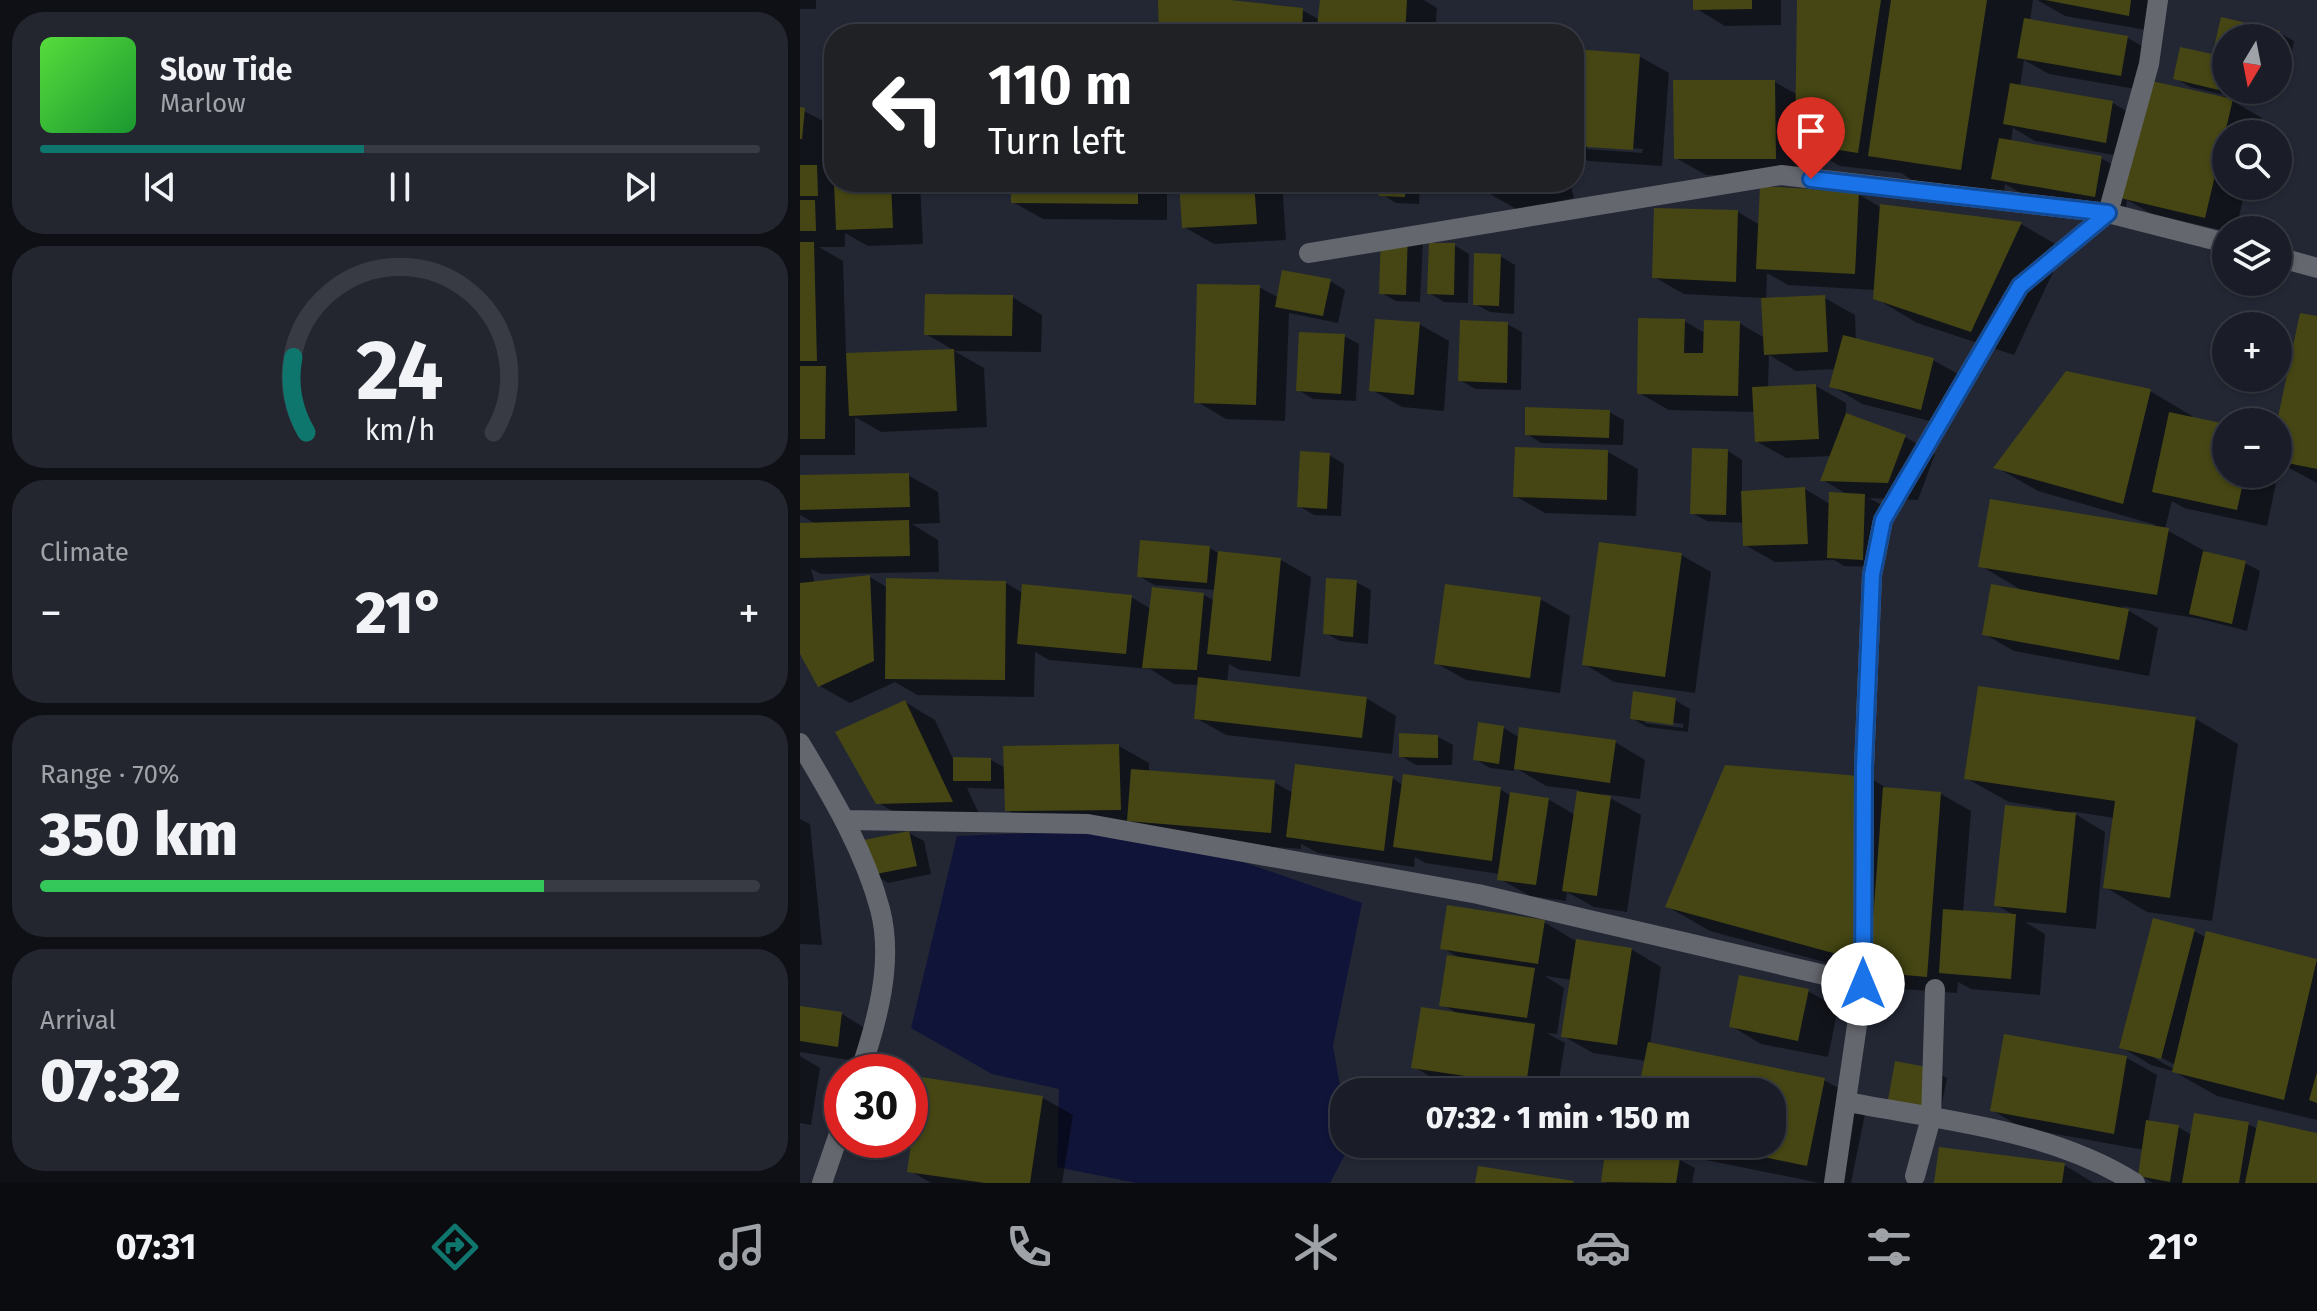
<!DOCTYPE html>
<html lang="en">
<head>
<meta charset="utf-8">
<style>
	body { margin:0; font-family:"Fira Sans",sans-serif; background:#23262f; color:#f1f3f6; height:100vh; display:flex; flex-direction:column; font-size:30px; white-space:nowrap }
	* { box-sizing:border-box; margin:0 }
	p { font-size:26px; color:#9fa2a7 }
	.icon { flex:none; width:44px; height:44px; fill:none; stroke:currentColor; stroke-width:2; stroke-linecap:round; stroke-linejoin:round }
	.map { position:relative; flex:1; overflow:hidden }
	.panel { display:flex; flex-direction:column; gap:12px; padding:12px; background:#0e1015; width:800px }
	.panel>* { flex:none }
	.hud { position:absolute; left:24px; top:24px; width:760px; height:168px; border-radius:32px; box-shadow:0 2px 6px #0004,0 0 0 2px #383b44; background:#202124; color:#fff; overflow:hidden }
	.needle { width:52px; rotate:190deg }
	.tools { position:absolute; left:1412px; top:24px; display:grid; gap:16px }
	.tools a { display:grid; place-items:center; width:80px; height:80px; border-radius:50%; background:#1a1d27; box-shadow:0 2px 6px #0004,0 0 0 2px #383b44; font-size:40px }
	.speed { position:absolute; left:24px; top:1054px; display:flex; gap:16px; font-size:40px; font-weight:700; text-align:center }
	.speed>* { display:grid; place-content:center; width:104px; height:104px; border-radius:50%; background:#1a1d27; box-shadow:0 2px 6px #0004,0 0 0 2px #383b44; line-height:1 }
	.speed .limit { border:12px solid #d22; background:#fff; color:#111 }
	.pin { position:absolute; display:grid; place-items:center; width:68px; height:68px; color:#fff; margin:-82px -34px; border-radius:50% 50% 50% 0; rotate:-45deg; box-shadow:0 0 8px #0007 }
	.pin .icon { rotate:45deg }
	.me { position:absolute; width:88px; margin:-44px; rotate:0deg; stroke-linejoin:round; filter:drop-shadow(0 0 6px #0008) }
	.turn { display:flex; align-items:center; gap:28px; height:168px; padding:0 32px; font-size:36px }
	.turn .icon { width:104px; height:104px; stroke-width:2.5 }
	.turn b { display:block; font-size:56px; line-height:68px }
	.big { font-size:60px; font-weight:800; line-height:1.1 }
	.panel .widget { flex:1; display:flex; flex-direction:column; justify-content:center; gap:12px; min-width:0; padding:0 28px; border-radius:32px; background:#23262f }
	.panel .dial { align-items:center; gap:0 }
	.dial svg { height:208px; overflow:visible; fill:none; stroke:#383b44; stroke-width:7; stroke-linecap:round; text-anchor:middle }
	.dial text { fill:#f1f3f6; stroke:none }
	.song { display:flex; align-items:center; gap:24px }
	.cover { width:96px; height:96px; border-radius:12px; background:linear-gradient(135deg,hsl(110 70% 55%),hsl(130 70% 35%)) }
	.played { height:8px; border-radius:4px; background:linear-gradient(90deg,#0f766e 45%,#383b44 45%) }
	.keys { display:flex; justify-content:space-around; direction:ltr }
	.heat { display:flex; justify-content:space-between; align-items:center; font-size:44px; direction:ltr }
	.charge { height:12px; border-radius:6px; background:linear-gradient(90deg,#34c759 70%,#383b44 0) }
	.trip { position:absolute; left:530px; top:1078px; width:456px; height:80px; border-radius:32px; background:#1a1d27; box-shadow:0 2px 6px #0004,0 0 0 2px #383b44; font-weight:800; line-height:80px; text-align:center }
	.menu { display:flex; height:128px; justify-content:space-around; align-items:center; background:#0a0c10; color:#9fa2a7 }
	.menu .icon { width:56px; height:56px }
	.menu .active { color:#0f766e }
	.menu b { font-size:36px; color:#f1f3f6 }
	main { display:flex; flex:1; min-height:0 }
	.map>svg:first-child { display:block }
	.water { fill:#101439 }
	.shadow { fill:#0007; fill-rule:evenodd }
	.building { fill:#454613 }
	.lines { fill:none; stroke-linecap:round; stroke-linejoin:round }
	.minor { stroke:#65676e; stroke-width:20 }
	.route-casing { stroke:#114b97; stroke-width:20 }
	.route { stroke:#1a73e8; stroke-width:14 }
</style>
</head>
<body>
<main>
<section class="panel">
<div class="widget">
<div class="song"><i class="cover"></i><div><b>Slow Tide</b><p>Marlow</p></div></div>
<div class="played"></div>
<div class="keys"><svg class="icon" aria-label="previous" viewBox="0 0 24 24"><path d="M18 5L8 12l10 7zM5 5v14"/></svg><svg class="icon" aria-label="pause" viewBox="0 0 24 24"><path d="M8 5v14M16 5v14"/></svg><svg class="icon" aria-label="next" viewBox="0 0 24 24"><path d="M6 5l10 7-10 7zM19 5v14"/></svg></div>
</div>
<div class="widget dial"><svg viewBox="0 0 100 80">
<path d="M14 69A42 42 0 1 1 86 69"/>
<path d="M14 69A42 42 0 0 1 9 40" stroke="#0f766e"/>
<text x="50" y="56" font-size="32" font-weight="700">24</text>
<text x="50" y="72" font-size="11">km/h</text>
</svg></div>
<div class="widget"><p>Climate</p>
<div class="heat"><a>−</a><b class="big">21°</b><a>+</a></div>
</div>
<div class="widget"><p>Range · 70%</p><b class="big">350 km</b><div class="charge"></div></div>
<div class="widget"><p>Arrival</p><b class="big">07:32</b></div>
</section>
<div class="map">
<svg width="1517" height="1183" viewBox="0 0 1517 1183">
	<rect width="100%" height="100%" fill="#232734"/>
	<path class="water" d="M284,831l121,18 157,54 -29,143 11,63v35l6,1 -20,38h-194l-79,-16 2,-78 -67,-15 -81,-46 46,-192z"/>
	<path class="shadow" d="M0,0h16v9h-16z
		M360,0h51l91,10 18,10 2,-20h102l13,8 -2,26h-274z
		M895,0h86v25l-56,1 -30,-18z
		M999,0h234l-3,21 98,17 29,17 -4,28 70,16 1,-4 -34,-8 -15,-9 51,-19v31h40l-3,14 -39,-8 38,22 -4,16h-32v52h20l-10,44 -10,1 -74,-17 -25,-14 -2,13 -101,-18 -19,-11 -1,9 -92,-13 -11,-7 -61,-7 -35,-20v29h-99l-30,-17 99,-76 23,13zM1224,60l25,14 98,17 -7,28 -27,-16 -93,-16zM1213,128l22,13 96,17 -3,15 -27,-15 -90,-16z
		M1237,0h127l-6,32 -93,-16z
		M1423,19l56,14 15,8 -7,32 -9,-2v-33h-52v19l-10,-6z
		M774,51l65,5 30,17 -7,93 -74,-5 -14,-8zM787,145l56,4 -1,4 -55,-4z
		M0,109l33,17 1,-8v36l-4,20 4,8h86l3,62 -55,2 -23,-13v14h-26l24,14 3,94 108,-4 30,17 3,59 -106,5 -26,-15v38h-55z
		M213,182h154v38l-124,-1 -30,-17z
		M381,182h101l4,58 -72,4 -30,-17z
		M581,182h39l-1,22 -23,-1 -15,-9z
		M686,182h84l4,16 -56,12 -30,-17z
		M1058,194l24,14 139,16 43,25 -50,106 -97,-32 -42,-25v-8l-87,-5 -21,-12 -1,27 59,-2 30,17 1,25 77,20 30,17 -13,49 -88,-22 -30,-18 4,-17 -40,2 -27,-16 -1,33 48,-2 30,17v12l59,22 30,17 -17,46 -49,-2 11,6 -2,63 -34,-1 -10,-6 -59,2 -30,-17 -1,-22 -37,-2 -15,-8 36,-62 14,9v33l63,-4 25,15 18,-9 -25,-15 9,-24 -46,2 -30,-17 -1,-29 -86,-2 -30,-17 45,-72 21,12 34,-10 26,15 -2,-40 -79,-4 -30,-17 84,-65 22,13z
		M608,234l15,8 -3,60 -24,-1 -15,-8z
		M654,245l15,9 -1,49 -24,-1 -15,-9z
		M700,256l15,9 -1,49 -24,-2 -15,-8z
		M530,281l15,9 -7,33 -49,-10 -4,108 -59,-2 -30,-18 63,-114 20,11z
		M212,297l30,18 -1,37 -86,-1 -29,-17z
		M1517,319v164l-37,-20 -2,11v-46z
		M619,324l30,17 -5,70 -42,-4 -30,-17z
		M707,324l15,8 -1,58 -46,-1 -15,-9z
		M544,336l15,8 -3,57 -43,-2 -15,-9z
		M1350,391l42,25v3l34,7v48h52l-11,52 -83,-18 -12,-7 -7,28 45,25 35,9 15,8 -13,60 -46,-12 -80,-13 37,22 -9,48 -135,-25 -30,-17 39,-43 -42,-25 175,-41 -118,-34 -42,-24z
		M809,412l15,8 -1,25 -82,-2 -14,-9z
		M808,452l30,17 -2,47 -91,-3 -30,-17z
		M529,455l15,9 -3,52 -27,-1 -15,-9z
		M108,475l30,17 2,31 -28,1 26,16 1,32 -118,2 -10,-5 4,15 55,-7 18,11 118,-5 17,10 108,4 20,12 53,-14 11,6 1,-11 -62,-5 -15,-9 71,-28 8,5 63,7 30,17 -11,100 -60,-7 -11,-6 -2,19 139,15 30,18 -4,38 -166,-19 -30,-17 3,-33 -25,-1 -24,-15 -101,-9 -14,-8 -1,45 -117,-2 -22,-13 -45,21 -30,-17 -20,-36v-125l16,-1 -16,-9v-38z
		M881,555l30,17 -16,121 -81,-11 -30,-18z
		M556,582l15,8 -3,54 -28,-3 -15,-8z
		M740,599l30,17 -10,77 -94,-13 -30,-17z
		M875,700l15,9 -2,23 -41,-5 -15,-9zM845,719l38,5v4l-38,-5z
		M105,702l30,18 18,39 38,1 15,8 113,-22 30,17v9l125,10 19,11 99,-15 11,7 97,4 11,7 37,3 27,16 4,-25 -33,-4 -32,-19v4l-24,-3 -15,-9 29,-31 16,10 95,4 30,18 -5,39 -37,-5 38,21 -14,97 -33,-5 -27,-15 -1,9 -36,-5 -30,-17v-5l-75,-11 -10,-6 -1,10 -96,-14 -17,-9v5l-264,-22 -30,-17 -1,-21 -39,-1 14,30 -73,2 -31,-18z
		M1396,719l42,25 -26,177 -65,-9 -42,-25 9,-69 -44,-7 35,21 -9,97 -71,-7 20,12 -5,61 -69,-6 -13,-7 -1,11 -56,-4 -21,-12 -170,-46 -42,-24 202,-129 20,12 51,4 30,17 -8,101 53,4 -20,-11 56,-96 -43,-7 -43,-24z
		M638,737l15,8 -1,20h-36l-15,-9z
		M0,819l10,5 12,121 -22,-1z
		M109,833l15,8 7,33 -43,9 -15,-9z
		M744,922l30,18 57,9 30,18 -11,78 174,35 43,24 -16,79h-31l-144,-29 -18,-10h114v-52h-132l6,-31 -53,-8 -30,-17 9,-56 -27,-4 19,12 -7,46 -10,-1 18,10 -8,49h-61l-53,-8 -29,-17 44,-53 -16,-10 19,-45 -18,-11z
		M1394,931l13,7 1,-4 109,27v159l-100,-24 -44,-25 -22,-6 -30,-18zM1353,1053l22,12v5l-24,-14z
		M1008,991l30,17 -10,49 -67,-13 -30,-18z
		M0,1008l42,6 29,18 -4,31 -67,-11z
		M1206,1036l121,22 30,17 -9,48 30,4 14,8 56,-11 10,5 59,6v48h-164l-13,-8 4,-25 -122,-22 -30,-18z
		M0,1056l20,12 -9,57 -11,-2z
		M1132,1070l15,8 -7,35z
		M243,1098l30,17 -11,68h-131l-22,-13z
		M750,1144h61v4l69,12 15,8 -3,15h-85l-4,-2 3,-23 -41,-6z
		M1264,1165l30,18h-158z"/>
	<path class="building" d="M358,0h72l73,8 -1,26h-143z
		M520,0h87l-2,34 -88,-7z
		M893,0h59v9l-59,1z
		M997,0h84l-23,153 -63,-10z
		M1091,0h96l-26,170 -93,-14z
		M1245,0h86l-2,16z
		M1421,17l59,14 -2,7h-52v17l-13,-3z
		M1224,18l104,18 -7,40 -104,-18z
		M1380,47l46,10v33h23l-1,7 -75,-18z
		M774,49l66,5 -7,96 -59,-4z
		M873,80h102l1,79h-102z
		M1347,80l86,19 -28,119 -85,-20z
		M1210,83l103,18 -7,42 -103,-19z
		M0,107l5,1 -3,31h-2z
		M1199,138l103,18 -7,41 -104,-18z
		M0,165h17l1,31h-18z
		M34,182h57l2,46 -57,2z
		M211,182h127v22l-127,-1z
		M379,182h75l3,42 -75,4z
		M579,182h26v15l-26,-1z
		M684,182h52l1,1 -51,11z
		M960,186l99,6 -4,82 -99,-5z
		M0,200h15l1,31h-16z
		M1080,204l142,18 -51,110 -98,-33z
		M854,208l84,2 -2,72 -84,-4z
		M581,231l27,1 -2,63 -27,-1z
		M0,242h14l3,119h-17z
		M629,243h26l-1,52 -27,-1z
		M674,253l27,1 -2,52 -26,-1z
		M482,270l49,9 -8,37 -48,-9z
		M397,284l63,1 -4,120 -62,-2z
		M125,294l88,1 -1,41 -88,-1z
		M1025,295l3,57 -64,3 -3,-57z
		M1500,313l17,3v153l-39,-8 -1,-39z
		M838,318l47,1 -1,34h19l1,-33 36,1 -2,75 -101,-2z
		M575,319l45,3 -6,73 -45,-4z
		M660,320l48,2 -1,61 -49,-2z
		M499,332l46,2 -4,60 -45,-3z
		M1043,335l91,23 -13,52 -92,-23z
		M154,349l3,62 -108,5 -3,-63z
		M0,366h26l-1,73h-25z
		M1266,371l85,18 -28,115 -130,-36z
		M1016,384l3,55 -64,3 -3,-55z
		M725,407l85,3 -1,28 -84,-3z
		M1369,412l57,12v50h19l-8,36 -85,-18z
		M1046,413l60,22 -18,48 -68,-2z
		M715,447l93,3 -1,50 -94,-3z
		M892,448l36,1 -2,66 -36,-1z
		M500,451l30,2 -3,56 -30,-2z
		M109,473l1,34 -110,3v-35z
		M1005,487l3,57 -65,2 -2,-55z
		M1029,492l36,2 -2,66 -36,-2z
		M1190,499l179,29 -12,67 -179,-28z
		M109,520l1,36 -110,2v-35z
		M340,540l70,6 -3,37 -70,-6z
		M799,542l83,11 -17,124 -83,-12z
		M418,551l63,7 -10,103 -64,-7z
		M1403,551l43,10 -14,63 -43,-10z
		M70,575l4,86 -56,26 -18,-33v-71z
		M86,578l120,3 -1,99 -120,-1z
		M526,578l31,2 -4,57 -30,-3z
		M222,584l110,11 -6,59 -109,-10z
		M645,584l96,13 -11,81 -96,-14z
		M1191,584l138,25 -10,51 -137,-25z
		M352,587l52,6 -7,77 -55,-2z
		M398,677l169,20 -5,41 -168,-19z
		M1178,686l218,31 -26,181 -67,-10 12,-87 -151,-22z
		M833,691l43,7 -3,27 -43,-6z
		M105,700l48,102 -77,2 -41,-72z
		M678,722l26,4 -5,38 -26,-4z
		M719,727l97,13 -6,43 -96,-14z
		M599,733l39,2v23l-39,-1z
		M319,744l2,66 -116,1 -2,-65z
		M153,757l38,1v23h-38z
		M495,764l98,12 -9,75 -98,-14z
		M925,765l146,12 -16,182 -190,-52z
		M331,769l144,11 -4,53 -144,-12z
		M603,774l98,13 -9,74 -99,-14z
		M1083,787l58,5 -14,185 -58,-5z
		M777,791l34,5 -14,100 -35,-5z
		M710,792l39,6 -13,87 -39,-5z
		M1205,805l71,8 -10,100 -72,-7z
		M109,831l8,35 -46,9 -7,-35z
		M647,905l98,15 -7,44 -98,-15z
		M1143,909l73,5 -5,65 -72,-6z
		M1353,918l42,11 -34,130 -42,-11z
		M1406,931l111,28 -33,141 -112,-28z
		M776,939l56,9 -15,97 -56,-8z
		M647,955l88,13 -8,50 -88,-12z
		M939,975l70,14 -11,52 -69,-14z
		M0,1006l42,6 -4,35 -38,-6z
		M621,1007l114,17 -9,61 -115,-17z
		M1204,1034l123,22 -13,78 -124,-23z
		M848,1042l177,36 -18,88 -101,-21 66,-1v-52h-134z
		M1095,1061l37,7 -6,38 -38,-6z
		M1517,1072v31l-8,-3z
		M121,1077l122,19 -13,87h-45l-78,-11z
		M1394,1113l55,9 -10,61h-57z
		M1346,1120l33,5 -9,57 -32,-6z
		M1458,1120l59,13v50h-72z
		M755,1144h41l-2,7z
		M806,1145l74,13 -4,25 -75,-1z
		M1139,1147l126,16 -3,20h-128z
		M678,1166l96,15 -1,2h-98z"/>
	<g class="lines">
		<path class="minor" d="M509,253l472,-78 327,38 118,30
			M1478,257l39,11
			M0,743c31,52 64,106 80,166 14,53 -3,113 -20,163
			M46,820l242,4 390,70 385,90
			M1047,1102c95,18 205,28 288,81
			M1115,1176l16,-58 4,-129
			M22,1183l20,-58
			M1034,1183l29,-199 1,-217 8,-192 11,-55 137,-234 88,-73 41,-149 9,-64"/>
	</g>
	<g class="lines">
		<g class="route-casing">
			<path id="route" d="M1011,179l297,34 -88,73 -137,234 -11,55 -8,192 -1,217"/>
		</g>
		<use href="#route" class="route"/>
	</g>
</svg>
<div class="tools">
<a><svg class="needle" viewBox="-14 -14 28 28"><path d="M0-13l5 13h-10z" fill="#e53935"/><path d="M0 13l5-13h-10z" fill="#9fa2a7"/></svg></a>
<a><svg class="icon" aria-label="search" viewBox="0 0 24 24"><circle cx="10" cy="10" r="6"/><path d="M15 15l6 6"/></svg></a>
<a><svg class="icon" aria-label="layers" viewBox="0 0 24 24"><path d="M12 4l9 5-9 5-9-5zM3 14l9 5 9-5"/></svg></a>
<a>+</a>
<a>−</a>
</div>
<div class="speed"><div class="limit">30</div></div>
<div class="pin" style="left:1011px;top:179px;background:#d93025"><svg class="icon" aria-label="arrive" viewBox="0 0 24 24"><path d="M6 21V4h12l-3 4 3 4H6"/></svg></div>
<svg class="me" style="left:1063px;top:984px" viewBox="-20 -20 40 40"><circle r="19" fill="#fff"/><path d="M0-13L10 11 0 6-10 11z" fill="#1a73e8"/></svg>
<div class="trip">07:32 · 1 min · 150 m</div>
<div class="hud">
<div class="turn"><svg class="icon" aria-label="left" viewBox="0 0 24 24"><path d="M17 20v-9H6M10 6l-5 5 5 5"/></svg><div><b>110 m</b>Turn left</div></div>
</div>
</div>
</main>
<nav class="menu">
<b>07:31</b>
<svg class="icon active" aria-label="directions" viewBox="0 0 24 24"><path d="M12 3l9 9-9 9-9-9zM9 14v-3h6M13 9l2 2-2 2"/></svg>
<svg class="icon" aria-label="music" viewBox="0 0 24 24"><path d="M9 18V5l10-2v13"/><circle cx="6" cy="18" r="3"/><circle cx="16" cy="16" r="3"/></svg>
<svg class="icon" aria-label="phone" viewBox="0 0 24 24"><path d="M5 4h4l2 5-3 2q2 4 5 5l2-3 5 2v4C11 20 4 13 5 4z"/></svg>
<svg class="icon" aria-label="climate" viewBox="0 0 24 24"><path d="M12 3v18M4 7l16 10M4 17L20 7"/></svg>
<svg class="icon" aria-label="car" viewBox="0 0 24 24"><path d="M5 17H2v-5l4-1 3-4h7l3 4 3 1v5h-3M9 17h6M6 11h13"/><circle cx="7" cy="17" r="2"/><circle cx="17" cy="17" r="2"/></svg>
<svg class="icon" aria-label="filters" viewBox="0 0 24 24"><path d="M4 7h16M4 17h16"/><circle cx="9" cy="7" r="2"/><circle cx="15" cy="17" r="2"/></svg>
<b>21°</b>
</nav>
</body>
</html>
